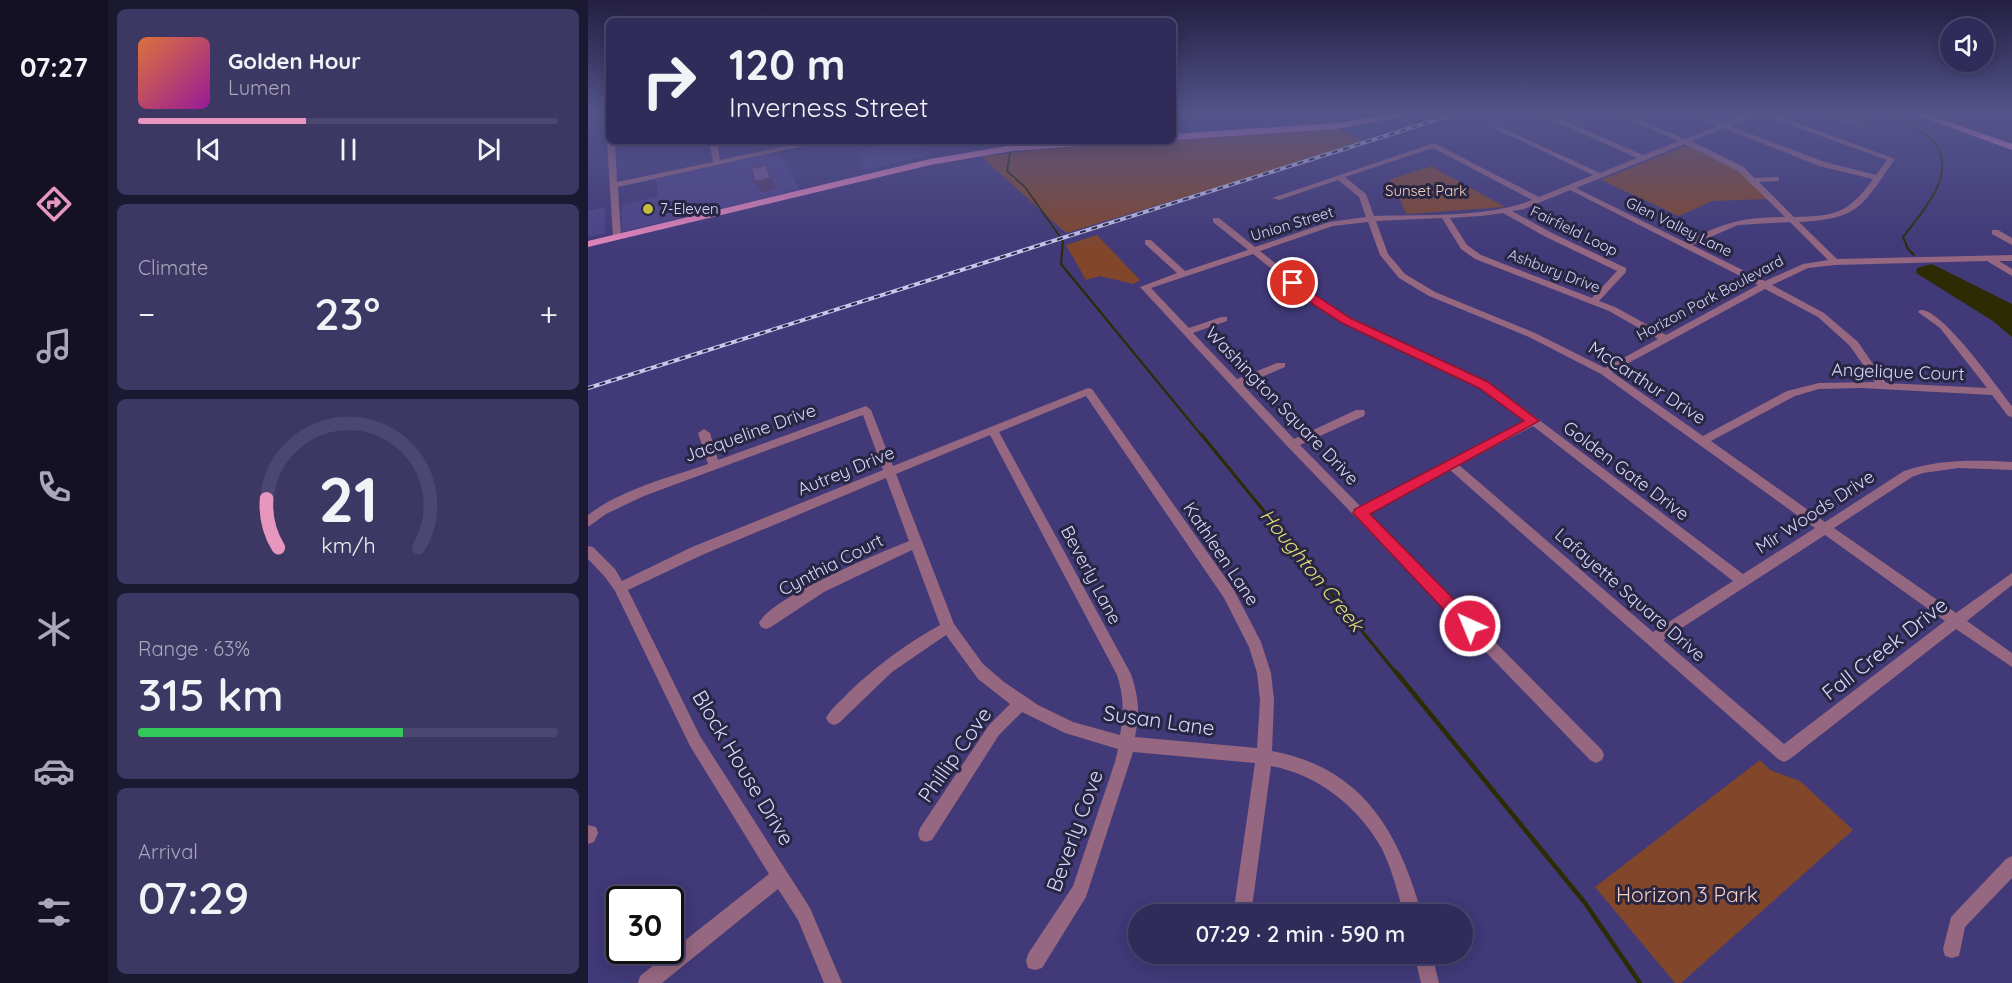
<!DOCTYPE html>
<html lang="en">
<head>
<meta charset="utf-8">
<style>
	body { margin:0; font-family:Quicksand,sans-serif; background:#3d3763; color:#f1f3f6; height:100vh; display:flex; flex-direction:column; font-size:22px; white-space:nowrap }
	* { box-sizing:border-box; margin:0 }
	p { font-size:20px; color:#a8a7bb }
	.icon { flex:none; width:33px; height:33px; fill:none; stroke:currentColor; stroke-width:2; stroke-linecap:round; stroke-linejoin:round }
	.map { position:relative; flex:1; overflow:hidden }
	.side { display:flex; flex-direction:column; gap:9px; padding:9px; background:#1b1832; width:480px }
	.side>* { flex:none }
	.top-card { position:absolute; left:18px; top:18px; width:570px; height:126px; border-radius:9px; box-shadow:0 3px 15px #0003,0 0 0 2px #4c4770; background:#312b5a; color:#f1f3f6; overflow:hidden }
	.controls { position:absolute; left:1352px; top:18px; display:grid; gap:12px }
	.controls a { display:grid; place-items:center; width:54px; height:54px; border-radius:50%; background:#312b5a; box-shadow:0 3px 15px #0003,0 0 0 2px #4c4770; font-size:30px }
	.speed { position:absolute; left:18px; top:886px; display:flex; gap:12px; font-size:30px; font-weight:700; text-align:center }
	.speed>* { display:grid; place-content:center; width:78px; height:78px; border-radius:50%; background:#312b5a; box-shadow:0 3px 15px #0003,0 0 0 2px #4c4770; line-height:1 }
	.speed .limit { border:3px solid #111; border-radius:9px; background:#fff; color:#111 }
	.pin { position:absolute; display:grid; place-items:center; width:51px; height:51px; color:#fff; margin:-26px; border:3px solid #fff; border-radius:50%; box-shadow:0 2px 6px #0007 }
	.me { position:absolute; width:66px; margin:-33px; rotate:316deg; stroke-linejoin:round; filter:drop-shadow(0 0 4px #0008) }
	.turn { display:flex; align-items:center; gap:21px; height:126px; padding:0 24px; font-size:27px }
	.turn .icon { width:78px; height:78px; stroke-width:2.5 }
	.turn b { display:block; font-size:42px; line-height:51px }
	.big { font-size:45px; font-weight:600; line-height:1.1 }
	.side .card { flex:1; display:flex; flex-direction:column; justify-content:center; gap:9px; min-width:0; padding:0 21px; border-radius:9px; background:#3d3763 }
	.side .dial { align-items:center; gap:0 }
	.dial svg { height:156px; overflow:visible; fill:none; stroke:#4c4770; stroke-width:7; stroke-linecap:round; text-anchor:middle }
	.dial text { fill:#f1f3f6; stroke:none }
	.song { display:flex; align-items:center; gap:18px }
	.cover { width:72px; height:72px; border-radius:9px; background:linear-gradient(135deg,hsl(20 70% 55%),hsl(300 70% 35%)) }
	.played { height:6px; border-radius:3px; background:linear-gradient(90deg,#e797bd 40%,#4c4770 40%) }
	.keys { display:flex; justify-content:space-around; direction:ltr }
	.heat { display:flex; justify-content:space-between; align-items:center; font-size:33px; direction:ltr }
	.charge { height:9px; border-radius:4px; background:linear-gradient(90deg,#34c759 63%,#4c4770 0) }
	.trip { position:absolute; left:540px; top:904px; width:345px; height:60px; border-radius:30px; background:#312b5a; box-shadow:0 3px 15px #0003,0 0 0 2px #4c4770; font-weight:600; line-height:60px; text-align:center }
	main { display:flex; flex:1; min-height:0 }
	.tabs { display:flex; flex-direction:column; width:108px; justify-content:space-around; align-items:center; background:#141124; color:#a8a7bb }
	.tabs .icon { width:42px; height:42px }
	.tabs .selected { color:#e797bd }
	.tabs b { font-size:27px; color:#f1f3f6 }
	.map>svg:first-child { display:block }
	.built { fill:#4d4388 }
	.green { fill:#82472a }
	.water { fill:#2d2b03 }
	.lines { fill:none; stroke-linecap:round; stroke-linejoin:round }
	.stream-far2 { stroke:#2d2b03; stroke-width:2 }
	.stream-far1 { stroke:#2d2b03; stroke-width:3 }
	.stream { stroke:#2d2b03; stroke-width:4.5 }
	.minor { fill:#966780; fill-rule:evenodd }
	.major { fill:#e485ba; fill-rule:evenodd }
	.rail-casing { stroke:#c7c6ee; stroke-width:4 }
	.rail { stroke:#282643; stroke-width:2; stroke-dasharray:6; stroke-linecap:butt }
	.wall { fill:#64487e }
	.shaded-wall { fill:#513b67 }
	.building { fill:#745493; stroke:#513b67; stroke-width:1.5 }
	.route { fill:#e11d48; stroke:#92132f; stroke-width:1.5 }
	.poi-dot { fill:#c3bd3e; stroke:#282643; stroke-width:2 }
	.labels { text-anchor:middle; stroke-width:6; stroke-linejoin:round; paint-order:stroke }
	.far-park-label { font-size:15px; fill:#f6cfbd; stroke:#282643 }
	.far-poi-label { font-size:15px; fill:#d7d6fc; stroke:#282643; text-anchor:start }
	.far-street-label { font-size:15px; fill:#d7d6fc; stroke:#282643 }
	.street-label { font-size:18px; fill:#d7d6fc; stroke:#282643 }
	.water-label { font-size:20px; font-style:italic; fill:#e0db74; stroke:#282643 }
	.near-street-label { font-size:21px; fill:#d7d6fc; stroke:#282643 }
	.near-park-label { font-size:21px; fill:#f6cfbd; stroke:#282643 }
</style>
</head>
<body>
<main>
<nav class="tabs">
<b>07:27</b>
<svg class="icon selected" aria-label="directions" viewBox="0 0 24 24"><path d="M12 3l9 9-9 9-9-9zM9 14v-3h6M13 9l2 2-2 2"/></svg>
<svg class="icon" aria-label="music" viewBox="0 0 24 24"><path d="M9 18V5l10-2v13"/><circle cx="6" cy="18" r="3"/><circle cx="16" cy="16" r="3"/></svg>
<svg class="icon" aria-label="phone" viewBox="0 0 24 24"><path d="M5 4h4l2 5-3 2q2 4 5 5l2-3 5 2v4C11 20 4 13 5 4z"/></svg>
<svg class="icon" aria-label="climate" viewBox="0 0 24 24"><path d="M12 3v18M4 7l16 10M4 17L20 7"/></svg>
<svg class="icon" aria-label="car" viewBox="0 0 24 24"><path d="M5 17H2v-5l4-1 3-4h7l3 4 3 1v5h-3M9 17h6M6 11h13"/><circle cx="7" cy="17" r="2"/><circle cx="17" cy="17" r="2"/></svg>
<svg class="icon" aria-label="filters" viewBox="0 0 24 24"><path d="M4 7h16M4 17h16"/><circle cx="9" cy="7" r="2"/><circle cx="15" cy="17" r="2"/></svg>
</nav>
<section class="side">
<div class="card">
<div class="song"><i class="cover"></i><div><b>Golden Hour</b><p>Lumen</p></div></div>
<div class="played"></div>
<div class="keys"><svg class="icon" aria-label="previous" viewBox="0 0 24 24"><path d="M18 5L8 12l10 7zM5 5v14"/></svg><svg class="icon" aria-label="pause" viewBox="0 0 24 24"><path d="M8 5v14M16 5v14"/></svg><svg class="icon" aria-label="next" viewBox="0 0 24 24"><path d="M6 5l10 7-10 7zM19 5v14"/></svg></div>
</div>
<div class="card"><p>Climate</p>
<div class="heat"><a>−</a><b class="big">23°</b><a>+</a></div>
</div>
<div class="card dial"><svg viewBox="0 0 100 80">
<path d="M14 69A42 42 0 1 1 86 69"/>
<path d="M14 69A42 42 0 0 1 8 44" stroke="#e797bd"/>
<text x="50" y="56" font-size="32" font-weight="700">21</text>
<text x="50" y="72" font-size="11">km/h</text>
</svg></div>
<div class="card"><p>Range · 63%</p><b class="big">315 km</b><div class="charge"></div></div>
<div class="card"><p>Arrival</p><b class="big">07:29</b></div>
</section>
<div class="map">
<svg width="1424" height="983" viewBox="0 0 1424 983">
	<rect width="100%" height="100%" fill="#413978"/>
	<path class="built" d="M314,141h20l9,14 -67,15 -9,-19z
		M191,152l21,37 -179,43 1,-27 36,-9 -2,-17z
		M17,207v26l-17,4v-26z"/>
	<path class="green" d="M751,129l27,13 -300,91 -84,-76 59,-8z
		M1099,145l47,21 35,33 -57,2 -33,15 -78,-36z
		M843,166l74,41 -99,7 -9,-23 -8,-11z
		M509,235l43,45 -7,4 -33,-8 -14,4 -20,-35z
		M1172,760l10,10 30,11 53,49 -172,153h-6l-80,-96z"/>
	<path class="water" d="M1344,264l80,40v33l-19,-16 -77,-48 1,-5z"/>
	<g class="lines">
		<path class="stream-far2" d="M1301,112c10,7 40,24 46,31 23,32 -14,70 -32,94l5,12 6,6
			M420,141l3,4
			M422,153l-3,18 18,16 38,54 -2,23 141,172"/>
		<path class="stream-far1" d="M613,434l196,240"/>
		<path class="stream" d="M808,672l189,231 55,80"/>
		<path class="minor" d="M947,112h9l99,43 36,-14 -69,-29h9l66,27 33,-13 -33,-14h9l30,11 28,-11h15l128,47c-33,47 -35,60 -96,63l38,37 175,-4v6h-13l13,8v7l-25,-15 -152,4 -27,3 -36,17 52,28 34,29 28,41 101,5 -47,-60 -22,-16 2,-2c21,-3 77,77 92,96v11l-4,-1 -16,-21 -131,-7 -42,1 -24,7 -84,45 114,81 79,-51c36,-12 70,-11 108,-9v8l-53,-2 -36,5 -11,4 -78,51 122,85 56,-40v12l-45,36 45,32v14l-56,-38 -166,130 -6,3 -6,-3 -328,-289 -82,44 234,236 2,5 -2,5 -6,3 -6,-3 -302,-313 -148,-160 37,-14 -32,-29v-4h6l34,31 63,-21 -35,-28v-4h6l36,29 74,-25 37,-5 -7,-20 -21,-17 -59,20 -7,-2 162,-55 105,54 54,-22 -99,-47v-2h4l102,47 37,-15zM1172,114l127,46 -11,15 -51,-13 -95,-36zM1136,128l95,38 54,13c-25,35 -38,37 -79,38l-35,-35 17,-1h3v-4l-25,1 -10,-11 -53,-26zM1097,144l53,27 47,46c-43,0 -62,6 -100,25l-109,-54zM845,148l99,52c-47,18 -108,14 -158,16l-8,-22 -21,-17zM982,190l188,95 -92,50 -51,-28 -16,-6 27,-29v-4l-74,-35 -40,-22 12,-2zM915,213l43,24 71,34 -25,27 -111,-43 -14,-10 -17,-27 31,-2zM854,218l19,31 14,10 134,52 49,28 -53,29 -70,-35 -100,-41 -30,-18 -17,-20 -12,-33zM780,222l12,33 19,23 30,18 100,41 72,37 214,154 -72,46 -241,-182 -30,-17 -138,-65 -74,-59 73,-25zM1202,222l38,38 -25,4 -38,17 -73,-36 46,-20zM665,254l75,60 136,65 30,17 31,24 -164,87 -61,-62 64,-29 1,-3 -1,-3h-8l-62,29 -51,-54 42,-18v-4h-8l-40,16 -44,-46 34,-12v-4h-6l-32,11 -38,-40zM1177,289l53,28 32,29 25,36 -56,1 -32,8 -84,45 -91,-64zM945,426l200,155 -80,51 -194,-167zM1237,535l120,86 -161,123 -121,-104z
			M21,139v2h6l2,41 96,-20 -4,-21h8l3,19 91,-19h14l-207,46 3,50 -4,3 -4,-3 -6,-96z
			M1404,230h6l14,8v7l-20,-11z
			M500,388l4,1 142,201 27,52 10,31 3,27 -2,51c92,17 127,82 150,164h-18c-6,-22 -12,-45 -22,-66 -23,-42 -65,-75 -111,-83l-20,149h-18l22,-152 -122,-11 -47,145 -44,71 -7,2 -7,-2 -2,-7 2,-7 45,-68 42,-124 3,-13 -53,-16 -43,-21 -23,23 -67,105 -6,2 -6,-2 -2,-6 2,-6 69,-103 21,-21 -32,-25 -32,-44 -54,37 -53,51 -5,2 -5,-2 -3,-5c5,-10 15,-17 22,-25 28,-27 58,-49 92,-68l-28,-75 -88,42 -53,35 -5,2 -5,-2 -2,-4c13,-26 120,-70 150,-82l-23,-63 -184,77 -74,35 72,146 110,172 32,75h-18l-26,-63 -20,-31 -116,94h-24l2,-7 129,-102 -79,-128 -75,-155 -10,-14 -17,-18v-13l5,1 22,22 7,12 70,-34 191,-77 -20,-55 -219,81 -38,18 -18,13v-12c34,-26 80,-37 120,-51l-10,-31 6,-4 6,4 8,27 148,-54 5,4 22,56zM498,396l138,202 25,49 8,26 3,27 -3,48 -122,-11c5,-25 4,-38 -4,-63l-132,-242zM402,435l127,240c7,22 7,38 3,60l-47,-13 -35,-17 -34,-23 -21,-18 -29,-40 -58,-150z
			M0,825l8,2 2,6 -4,9 -6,2z
			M1424,856v22l-47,49 -6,29 -7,2 -7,-2 -2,-7 8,-32 55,-58z
			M826,954h18l7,29h-18z"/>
		<path class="major" d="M819,112h20l-90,17 -164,11v-6l164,-11z
			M1320,112h12l92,32v6z
			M482,141h40l-4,3 -94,7 -82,14 -342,82v-6l342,-82 82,-14z"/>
		<g class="rail-casing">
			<path id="rail" d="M0,388l873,-276"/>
		</g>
		<use href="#rail" class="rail"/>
	</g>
	<path class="wall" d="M1244,112h36l7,2 -5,10 -10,5 -31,-11z"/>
	<path class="shaded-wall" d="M1287,114l-5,10 -10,5 5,-10z
		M178,165l5,10 5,14 -15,3 -6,-10z"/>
	<path class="building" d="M1256,112h24l7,2 -10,5z
		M178,165l5,13 -16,4 -4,-14z"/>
	<linearGradient id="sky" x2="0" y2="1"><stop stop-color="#241f42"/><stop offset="0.45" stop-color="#54548b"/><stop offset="1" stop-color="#54548b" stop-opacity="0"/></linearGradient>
	<rect width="1424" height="250" fill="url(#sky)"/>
	<path class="route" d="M705,280l57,38 138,64 51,39 -169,93 106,108 2,4 -2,5 -6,2 -6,-2 -111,-118 2,-4 169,-88 -45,-33 -137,-65 -31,-20 -21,-18v-4z"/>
	<circle class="poi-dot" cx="60" cy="209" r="6"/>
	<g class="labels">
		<g class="far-park-label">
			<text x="838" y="196">Sunset Park</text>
		</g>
		<g class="far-poi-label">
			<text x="72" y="214">7-Eleven</text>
		</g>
		<g class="far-street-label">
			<text transform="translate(704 224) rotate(-17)" y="5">Union Street</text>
			<text transform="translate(1091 227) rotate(26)" y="5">Glen Valley Lane</text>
			<text transform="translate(986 231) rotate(26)" y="5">Fairfield Loop</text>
			<text transform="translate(966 271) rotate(21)" y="5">Ashbury Drive</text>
			<text transform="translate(1122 298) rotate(-28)" y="5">Horizon Park Boulevard</text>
		</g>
		<g class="street-label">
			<text transform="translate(1310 372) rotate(2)" y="6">Angelique Court</text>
			<text transform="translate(1059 383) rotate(33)" y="6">McCarthur Drive</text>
			<text transform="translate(694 406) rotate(46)" y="6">Washington Square Drive</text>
			<text transform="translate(162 433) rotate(-20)" y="6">Jacqueline Drive</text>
			<text transform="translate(258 471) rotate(-22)" y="6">Autrey Drive</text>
			<text transform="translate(1038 471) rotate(37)" y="6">Golden Gate Drive</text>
			<text transform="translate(1227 512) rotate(-33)" y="6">Mir Woods Drive</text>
			<text transform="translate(633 554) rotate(56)" y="6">Kathleen Lane</text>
			<text transform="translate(243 565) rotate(-27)" y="6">Cynthia Court</text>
			<text transform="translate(503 575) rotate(62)" y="6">Beverly Lane</text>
			<text transform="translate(1042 595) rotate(41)" y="6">Lafayette Square Drive</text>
		</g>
		<g class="water-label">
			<text transform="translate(724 570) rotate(51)" y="7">Houghton Creek</text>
		</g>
		<g class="near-street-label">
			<text transform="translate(1297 649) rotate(-38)" y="7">Fall Creek Drive</text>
			<text transform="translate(571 721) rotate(8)" y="7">Susan Lane</text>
			<text transform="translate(367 755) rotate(-55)" y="7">Phillip Cove</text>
			<text transform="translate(155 768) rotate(59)" y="7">Block House Drive</text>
			<text transform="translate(487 831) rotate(-70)" y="7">Beverly Cove</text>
		</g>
		<g class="near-park-label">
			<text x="1099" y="902">Horizon 3 Park</text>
		</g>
	</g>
</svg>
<div class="controls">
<a><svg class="icon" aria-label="sound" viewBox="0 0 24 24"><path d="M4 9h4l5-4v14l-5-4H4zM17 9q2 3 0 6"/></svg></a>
</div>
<div class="speed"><div class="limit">30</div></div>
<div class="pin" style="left:705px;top:283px;background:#d93025"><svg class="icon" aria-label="arrive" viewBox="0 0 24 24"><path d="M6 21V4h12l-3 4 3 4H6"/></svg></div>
<svg class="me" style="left:882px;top:626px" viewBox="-20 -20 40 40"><circle r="17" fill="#e11d48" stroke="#fff" stroke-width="3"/><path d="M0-11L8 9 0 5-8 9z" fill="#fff"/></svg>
<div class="trip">07:29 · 2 min · 590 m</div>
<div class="top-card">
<div class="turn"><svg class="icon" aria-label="right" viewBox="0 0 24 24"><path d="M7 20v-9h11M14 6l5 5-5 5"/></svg><div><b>120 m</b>Inverness Street</div></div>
</div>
</div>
</main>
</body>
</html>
